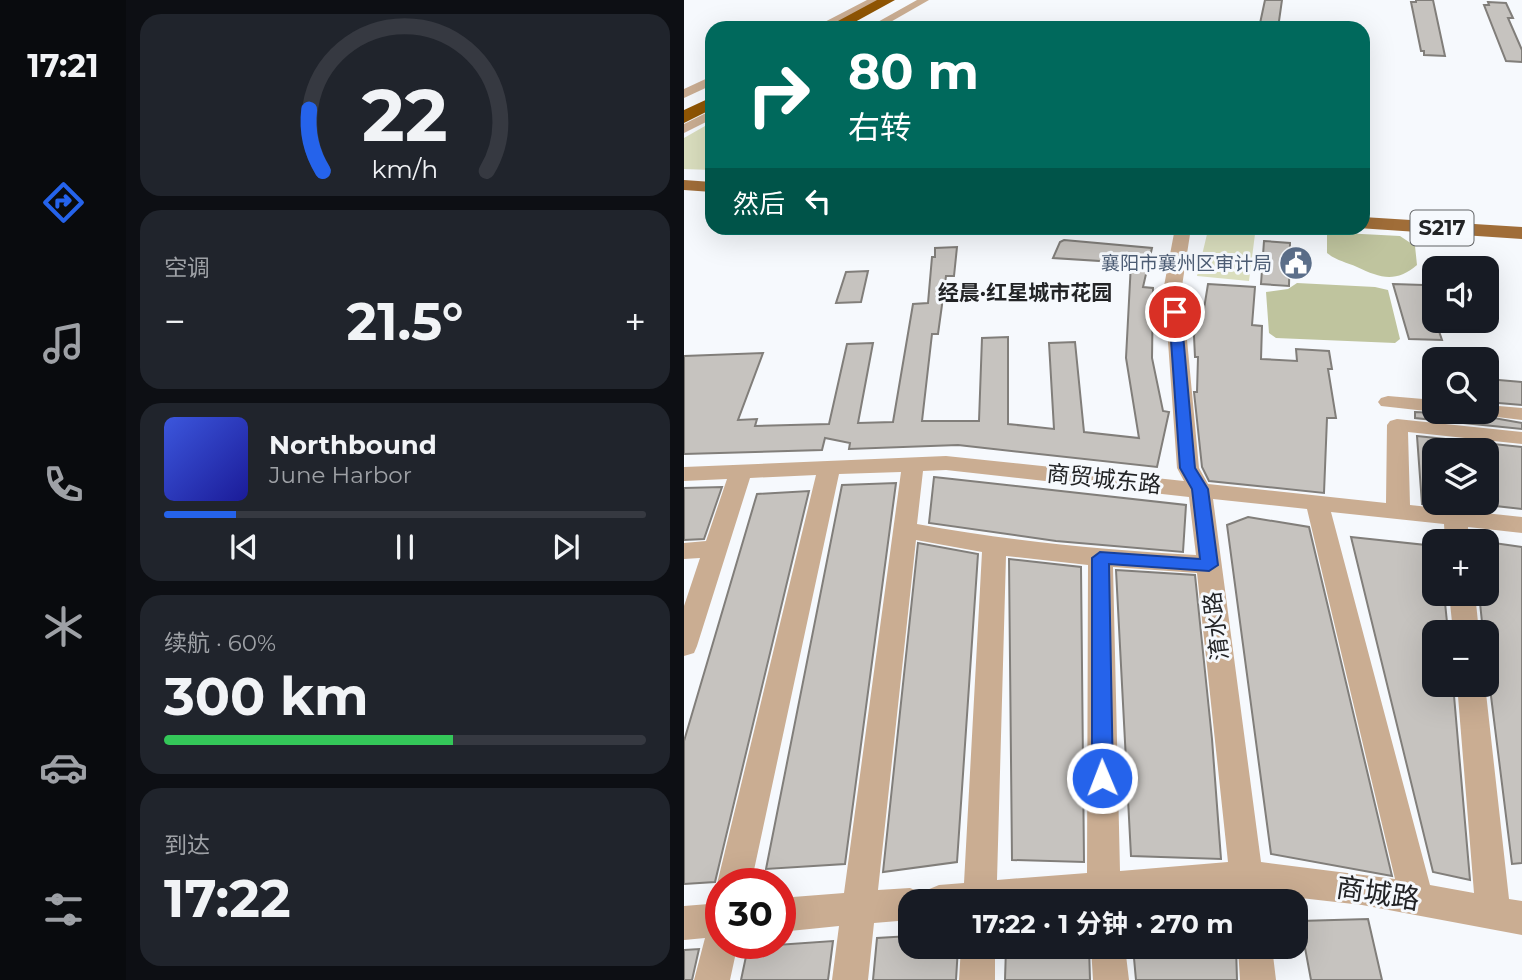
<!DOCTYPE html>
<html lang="zh">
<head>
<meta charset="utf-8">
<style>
	body { margin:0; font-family:Montserrat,"Noto Sans SC",sans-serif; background:#20242c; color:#f1f3f6; height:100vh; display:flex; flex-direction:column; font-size:26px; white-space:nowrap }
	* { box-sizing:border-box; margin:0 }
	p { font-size:23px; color:#9ea1a6 }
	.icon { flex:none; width:38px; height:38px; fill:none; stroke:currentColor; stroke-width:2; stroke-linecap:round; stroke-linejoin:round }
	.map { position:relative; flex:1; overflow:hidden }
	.side { display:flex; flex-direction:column; gap:14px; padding:14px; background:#0d0f14; width:558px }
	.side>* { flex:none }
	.guide { position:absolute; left:21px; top:21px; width:665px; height:214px; border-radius:21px; box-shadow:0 7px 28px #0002; background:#00695c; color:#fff; overflow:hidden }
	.fabs { position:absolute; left:738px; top:256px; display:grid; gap:14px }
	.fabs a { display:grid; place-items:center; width:77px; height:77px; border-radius:14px; background:#171b24; box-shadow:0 7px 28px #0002; font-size:35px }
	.speed { position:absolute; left:21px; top:868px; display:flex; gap:14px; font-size:35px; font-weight:700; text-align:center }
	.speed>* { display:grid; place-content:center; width:91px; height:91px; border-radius:50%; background:#171b24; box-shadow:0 7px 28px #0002; line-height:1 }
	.speed .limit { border:10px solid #d22; background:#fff; color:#111 }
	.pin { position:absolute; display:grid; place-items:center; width:60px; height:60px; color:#fff; margin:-30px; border:4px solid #fff; border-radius:50%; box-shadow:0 2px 7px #0007 }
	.me { position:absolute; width:77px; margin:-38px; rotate:359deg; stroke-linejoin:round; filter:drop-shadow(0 0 5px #0008) }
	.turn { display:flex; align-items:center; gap:24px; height:147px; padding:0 28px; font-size:32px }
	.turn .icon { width:91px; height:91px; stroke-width:2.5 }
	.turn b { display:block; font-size:49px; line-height:60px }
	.then { display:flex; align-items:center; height:66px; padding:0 28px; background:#0003; gap:14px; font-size:26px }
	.big { font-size:52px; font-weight:700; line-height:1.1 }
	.side .tile { flex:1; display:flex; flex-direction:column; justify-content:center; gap:10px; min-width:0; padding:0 24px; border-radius:21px; background:#20242c }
	.side .dial { align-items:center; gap:0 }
	.dial svg { height:182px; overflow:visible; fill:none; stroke:#363941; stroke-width:7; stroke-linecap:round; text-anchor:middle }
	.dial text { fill:#f1f3f6; stroke:none }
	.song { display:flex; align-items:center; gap:21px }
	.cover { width:84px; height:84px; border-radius:10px; background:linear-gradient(135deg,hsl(230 70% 55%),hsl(240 70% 35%)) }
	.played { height:7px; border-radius:4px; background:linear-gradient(90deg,#2563eb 15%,#363941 15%) }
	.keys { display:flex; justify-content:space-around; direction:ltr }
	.heat { display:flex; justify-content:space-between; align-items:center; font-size:38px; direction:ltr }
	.charge { height:10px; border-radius:5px; background:linear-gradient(90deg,#34c759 60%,#363941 0) }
	.trip { position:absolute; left:214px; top:889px; width:410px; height:70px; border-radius:21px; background:#171b24; box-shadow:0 7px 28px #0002; font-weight:700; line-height:70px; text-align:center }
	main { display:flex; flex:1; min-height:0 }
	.menu { display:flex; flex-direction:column; width:126px; justify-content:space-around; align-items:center; background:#090b0e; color:#9ea1a6 }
	.menu .icon { width:49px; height:49px }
	.menu .current { color:#2563eb }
	.menu b { font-size:32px; color:#f1f3f6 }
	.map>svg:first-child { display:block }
	.green { fill:#dadebe }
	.forest { fill:#bfc49e }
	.building { fill:#c6c3bf; stroke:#817e7a; stroke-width:2 }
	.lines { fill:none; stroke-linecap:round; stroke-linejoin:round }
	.minor { fill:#caad92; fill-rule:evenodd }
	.major { fill:#a06d38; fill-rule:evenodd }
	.highway { fill:#8f5504; fill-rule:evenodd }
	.route { fill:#2563eb; stroke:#184099; stroke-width:2 }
	.labels { text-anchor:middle; stroke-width:6; stroke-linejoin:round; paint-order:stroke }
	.far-service-label { font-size:19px; fill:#4e5e75; stroke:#f6f9fd; text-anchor:end }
	.shield { fill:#f6f9fd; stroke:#626466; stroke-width:2 }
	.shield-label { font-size:21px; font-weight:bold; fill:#232426 }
	.far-neighbourhood-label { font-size:21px; font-weight:bold; fill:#232426; stroke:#f6f9fd }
	.street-label { font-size:23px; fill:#232426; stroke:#f6f9fd }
	.near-street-label { font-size:28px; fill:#232426; stroke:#f6f9fd }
</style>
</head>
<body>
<main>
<nav class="menu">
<b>17:21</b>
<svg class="icon current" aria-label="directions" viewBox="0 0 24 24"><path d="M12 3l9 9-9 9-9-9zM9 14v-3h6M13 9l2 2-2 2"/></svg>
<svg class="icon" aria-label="music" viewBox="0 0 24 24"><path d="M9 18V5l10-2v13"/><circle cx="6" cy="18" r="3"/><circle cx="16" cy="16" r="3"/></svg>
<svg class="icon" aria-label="phone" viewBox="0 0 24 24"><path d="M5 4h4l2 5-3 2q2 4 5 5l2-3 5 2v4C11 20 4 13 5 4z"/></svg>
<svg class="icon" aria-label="climate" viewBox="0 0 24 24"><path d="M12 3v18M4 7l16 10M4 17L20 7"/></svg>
<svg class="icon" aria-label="car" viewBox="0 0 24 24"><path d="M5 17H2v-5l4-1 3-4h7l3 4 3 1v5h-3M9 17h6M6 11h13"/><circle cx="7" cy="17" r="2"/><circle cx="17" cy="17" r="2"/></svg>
<svg class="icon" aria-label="filters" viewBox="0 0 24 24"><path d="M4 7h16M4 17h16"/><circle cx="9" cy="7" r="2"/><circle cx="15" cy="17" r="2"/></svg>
</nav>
<section class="side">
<div class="tile dial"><svg viewBox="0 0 100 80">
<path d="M14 69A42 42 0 1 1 86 69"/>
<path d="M14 69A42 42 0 0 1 8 42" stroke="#2563eb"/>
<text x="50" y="56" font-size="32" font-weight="700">22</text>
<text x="50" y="72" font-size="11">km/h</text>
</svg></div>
<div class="tile"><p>空调</p>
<div class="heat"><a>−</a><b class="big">21.5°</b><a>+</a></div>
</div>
<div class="tile">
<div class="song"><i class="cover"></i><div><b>Northbound</b><p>June Harbor</p></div></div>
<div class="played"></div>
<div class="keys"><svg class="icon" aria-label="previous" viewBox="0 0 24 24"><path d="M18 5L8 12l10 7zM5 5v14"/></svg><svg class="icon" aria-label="pause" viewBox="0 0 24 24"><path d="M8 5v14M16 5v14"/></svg><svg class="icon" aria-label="next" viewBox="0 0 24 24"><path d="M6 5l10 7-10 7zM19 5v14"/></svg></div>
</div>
<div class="tile"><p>续航 · 60%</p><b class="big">300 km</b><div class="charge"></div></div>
<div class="tile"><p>到达</p><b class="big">17:22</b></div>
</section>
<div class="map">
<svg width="838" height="980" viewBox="0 0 838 980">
	<rect width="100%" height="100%" fill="#f6f9fd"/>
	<path class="green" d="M28,122v48l-28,-1v-31z
		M524,230l47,4 -6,47 -52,-5z"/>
	<path class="forest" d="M659,233l57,3 15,10 2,19c-21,18 -37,13 -60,2 -11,-5 -20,-6 -30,-14v-18z
		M613,283l78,4 13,3 12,49 -5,4 -119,-5 -7,-5 -3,-41 22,-3z"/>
	<path class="building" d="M581,0h17l-4,28h-19z
		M732,0h17l12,56 -21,-1v-4h-3l-10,-49h5z
		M804,2l18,1 7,15h-5l14,32v12l-16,-1 -22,-56h5z
		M380,240l88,8 -9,39 10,1 -1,70 11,53 6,1 -12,55 -199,-22 -109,4 1,-6 -25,-5 -3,12 -138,4v-98l79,-3 -25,67 19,-1 -2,7 74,-2 18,-80 26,-1 -15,80 35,-1 20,-118 15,-1 4,-46h3v-9l22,-1 -3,29h-8l-8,58h-6l-10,87h57l3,-83 26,-1v87l46,5 -5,-86 26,-1 9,90 55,6 -13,-80 5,-95 -78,-5 7,-16z
		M580,241l26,2 -1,43 -28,-2z
		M184,271l-7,31 -25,1 10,-31z
		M524,284l47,3 -3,38 10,1 -1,33 36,2 -1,-12 33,2 3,18h-4l8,49h-9l-3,75 -115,-12 -7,-14 -8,-75h3l1,-35h-3l-1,-21 2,-15h6z
		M709,284l30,1 19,55 -33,-1z
		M803,379l35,3v23l-35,-3z
		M731,412l62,3 45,8v6l-107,-11z
		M733,436l105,11v62l-35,-4v-55h-52v55l-13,-1z
		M250,477l252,28 -3,47 -127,-11 -127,-18z
		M212,483l-51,381 -79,5 76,-384z
		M38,487l-18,52 -20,1v-52z
		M125,491l-94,391 -31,2v-143l73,-247z
		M564,517l61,10 83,349 -121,-22 -44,-329z
		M667,537l84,9v47h9l4,39h-13v52h18l17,196 -37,-8z
		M803,542l35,5v316l-10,1 -25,-200v-32h-4l-4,-39h8z
		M234,543l60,11 -21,308 -74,10z
		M325,559l72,8 3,295 -72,-2z
		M432,570l79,5 17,164 9,120 -90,-3z
		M684,919l14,61h-71l-11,-59z
		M226,936v11h48l-2,33h-83l4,-42z
		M149,941l-5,39h-87l7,-33z
		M322,947h83l1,33h-85z
		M449,947h103l1,33h-101z
		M15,949l-7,31h-8v-30z"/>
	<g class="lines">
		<path class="minor" d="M183,0h13l-54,28h-13z
			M233,0h12l-49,28h-13z
			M28,76v9l-28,13v-9z
			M28,110v9l-28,14v-9z
			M491,228h16l-9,58 17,182 9,16 178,19 1,-78 3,-4 7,-2 125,13v12l-114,-12 2,73 112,12v16l-54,-6 1,14h-24l-1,-17 -113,-12 99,373 44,8 -17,-209h28l24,215 13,2v34l-160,-30 -97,-11 1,7h-34l-1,-8 -101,8h-220v19l-36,3 -6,57h-36l7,-54 -59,6v-34l64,-5 57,-421 -62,2 -88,410h-30v8l-4,-8 99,-409 -66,3 -53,168 -3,7 -10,3v-50l16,-48 -16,1v-16l22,-2 21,-62 -43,2v-14l262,-11 238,25 -7,-13 -13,-182zM262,470l243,27 7,58c-94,-5 -186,-14 -279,-31l6,-53zM529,499l94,10 88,370 -134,-17zM232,540l66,12 -18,331 -25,2 -12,5 -3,7 -2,-4 -12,-5 -32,2zM322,556l82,9 -1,308 -90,7zM429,567l84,6 31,289 -108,9z
			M704,396l47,4v11h4l-4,1 -54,-6 -3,-4 3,-4z
			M803,405l35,3v12l-42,-5 -3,-4h10z
			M765,593h26l4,39h-26z
			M37,903v40h17l-8,37h-36l11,-42 -21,2v-34z
			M277,947h34v33h-36z
			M407,947h34l4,33h-36z
			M554,947h34l4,33h-36z"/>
		<path class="major" d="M0,180l28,2v10l-28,-2z
			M679,217l159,10v12l-164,-11h5z"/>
		<path class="highway" d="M193,0h18l-51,28h-19z
			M28,97v12l-28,14v-13z"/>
	</g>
	<path class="route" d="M491,308l6,4 14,156 13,21 10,76 -9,6 -100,-7 4,214 -3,6 -8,3 -7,-3 -3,-6v-220l8,-6 100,7 -8,-70 -12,-21 -11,-156z"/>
	<defs>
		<g id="civic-disc" transform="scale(1.75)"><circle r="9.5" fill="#5c6f8a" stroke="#f6f9fd"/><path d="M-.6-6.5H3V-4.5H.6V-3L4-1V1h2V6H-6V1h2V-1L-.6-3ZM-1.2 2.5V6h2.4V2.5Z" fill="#fff"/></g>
	</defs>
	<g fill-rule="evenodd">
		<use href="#civic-disc" x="612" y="263"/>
	</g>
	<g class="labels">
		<g class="far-service-label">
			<text x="588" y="270">襄阳市襄州区审计局</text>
		</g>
		<rect class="shield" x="726.5" y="210.5" width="63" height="35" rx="5"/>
		<g class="shield-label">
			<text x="758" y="235">S217</text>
		</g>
		<g class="far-neighbourhood-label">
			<text x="341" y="300">经晨·红星城市花园</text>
		</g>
		<g class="street-label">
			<text transform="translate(420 479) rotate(6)" y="8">商贸城东路</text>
			<text transform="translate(532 626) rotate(-97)" y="8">淯水路</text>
		</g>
		<g class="near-street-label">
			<text transform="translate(694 893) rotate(9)" y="10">商城路</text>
		</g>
	</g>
</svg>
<div class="fabs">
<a><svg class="icon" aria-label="sound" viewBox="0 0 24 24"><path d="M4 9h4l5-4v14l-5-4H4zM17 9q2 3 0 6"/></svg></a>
<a><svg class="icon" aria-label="search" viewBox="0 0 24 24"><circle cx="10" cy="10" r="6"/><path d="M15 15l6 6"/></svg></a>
<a><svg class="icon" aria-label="layers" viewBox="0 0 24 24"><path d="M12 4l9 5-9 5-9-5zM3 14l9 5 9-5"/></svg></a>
<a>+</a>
<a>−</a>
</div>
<div class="speed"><div class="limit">30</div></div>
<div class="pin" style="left:491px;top:312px;background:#d93025"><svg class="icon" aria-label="arrive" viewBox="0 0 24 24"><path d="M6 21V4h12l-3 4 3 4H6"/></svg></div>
<svg class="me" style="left:418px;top:778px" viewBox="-20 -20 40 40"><circle r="17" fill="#2563eb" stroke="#fff" stroke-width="3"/><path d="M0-11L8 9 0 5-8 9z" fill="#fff"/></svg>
<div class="trip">17:22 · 1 分钟 · 270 m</div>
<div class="guide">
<div class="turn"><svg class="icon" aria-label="right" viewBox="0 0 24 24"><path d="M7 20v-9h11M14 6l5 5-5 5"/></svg><div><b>80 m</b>右转</div></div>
<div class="then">然后<svg class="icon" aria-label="left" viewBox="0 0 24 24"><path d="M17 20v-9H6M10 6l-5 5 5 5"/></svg></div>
</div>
</div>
</main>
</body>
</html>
